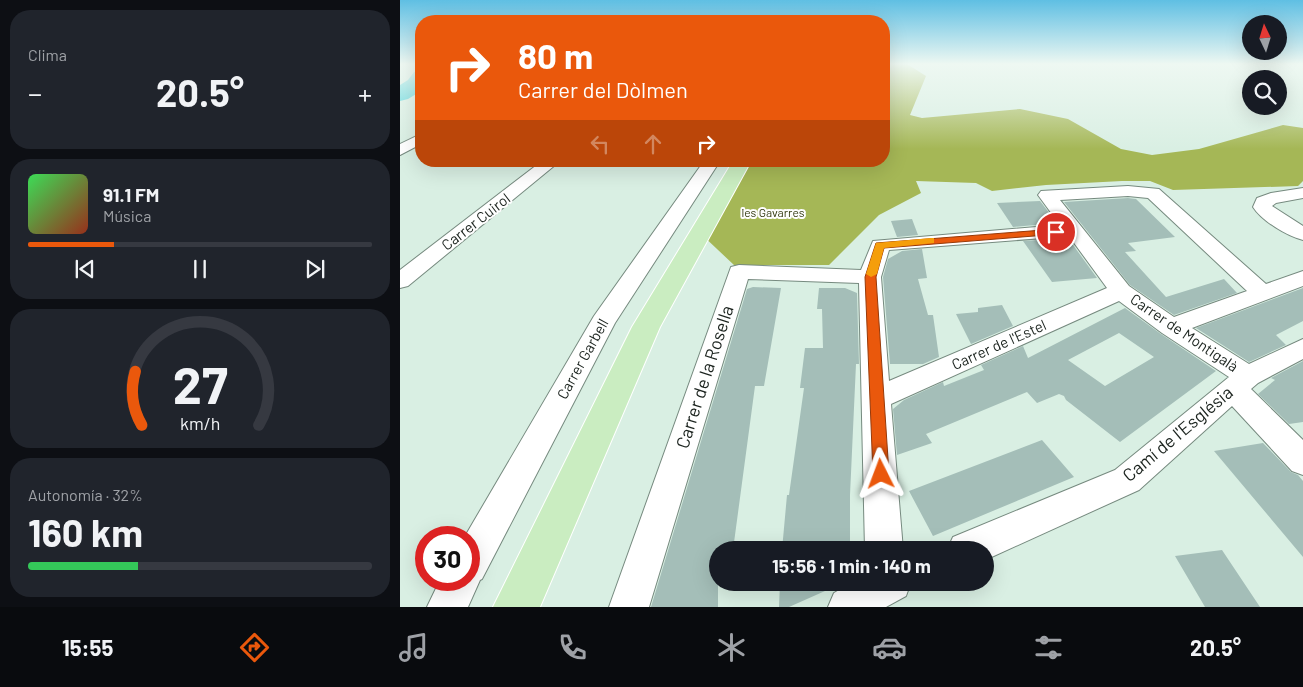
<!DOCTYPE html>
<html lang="es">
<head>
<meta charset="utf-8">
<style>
	body { margin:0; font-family:Barlow,sans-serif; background:#20242c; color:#f1f3f6; height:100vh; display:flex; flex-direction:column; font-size:19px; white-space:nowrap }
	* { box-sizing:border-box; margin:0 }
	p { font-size:16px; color:#9ea1a6 }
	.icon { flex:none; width:28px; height:28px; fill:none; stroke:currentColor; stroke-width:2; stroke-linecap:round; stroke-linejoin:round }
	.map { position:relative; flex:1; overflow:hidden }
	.drawer { display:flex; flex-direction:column; gap:10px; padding:10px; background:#0d0f14; width:400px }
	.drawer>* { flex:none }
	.banner { position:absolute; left:15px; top:15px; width:475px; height:152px; border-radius:20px; box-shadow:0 5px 20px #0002; background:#ea580c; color:#fff; overflow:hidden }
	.needle { width:32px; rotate:356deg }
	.fabs { position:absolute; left:842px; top:15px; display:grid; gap:10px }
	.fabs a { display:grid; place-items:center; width:45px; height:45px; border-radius:50%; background:#171b24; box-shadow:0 5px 20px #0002; font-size:25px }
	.speed { position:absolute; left:15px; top:526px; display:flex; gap:10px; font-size:25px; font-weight:700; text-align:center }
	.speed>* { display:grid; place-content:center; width:65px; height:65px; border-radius:50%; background:#171b24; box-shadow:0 5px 20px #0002; line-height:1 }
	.speed .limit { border:8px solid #d22; background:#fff; color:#111 }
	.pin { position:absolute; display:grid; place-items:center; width:42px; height:42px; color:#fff; margin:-21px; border:2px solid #fff; border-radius:50%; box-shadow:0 1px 5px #0007 }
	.me { position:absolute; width:55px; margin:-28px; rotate:357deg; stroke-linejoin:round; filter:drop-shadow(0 0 4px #0008) }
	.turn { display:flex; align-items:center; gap:18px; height:105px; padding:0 20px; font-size:22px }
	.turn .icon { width:65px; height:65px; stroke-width:2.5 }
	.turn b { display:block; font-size:35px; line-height:42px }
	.lanes { display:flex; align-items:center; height:48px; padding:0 20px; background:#0003; justify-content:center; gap:25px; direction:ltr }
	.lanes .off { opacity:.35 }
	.big { font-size:38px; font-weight:700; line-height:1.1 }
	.drawer .tile { flex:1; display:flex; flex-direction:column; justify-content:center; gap:8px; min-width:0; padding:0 18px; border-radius:20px; background:#20242c }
	.drawer .dial { align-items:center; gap:0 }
	.dial svg { height:130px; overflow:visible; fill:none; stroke:#363941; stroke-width:7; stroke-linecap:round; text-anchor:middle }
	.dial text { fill:#f1f3f6; stroke:none }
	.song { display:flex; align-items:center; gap:15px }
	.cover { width:60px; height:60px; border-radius:8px; background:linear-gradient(135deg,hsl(130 70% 55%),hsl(10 70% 35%)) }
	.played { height:5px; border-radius:2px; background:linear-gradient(90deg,#ea580c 25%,#363941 25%) }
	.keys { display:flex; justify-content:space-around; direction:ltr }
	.heat { display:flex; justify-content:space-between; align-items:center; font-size:28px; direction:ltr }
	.charge { height:8px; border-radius:4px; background:linear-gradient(90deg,#34c759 32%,#363941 0) }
	.trip { position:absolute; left:309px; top:541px; width:285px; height:50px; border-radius:25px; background:#171b24; box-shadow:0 5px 20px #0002; font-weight:700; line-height:50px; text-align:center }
	.menu { display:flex; height:80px; justify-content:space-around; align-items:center; background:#090b0e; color:#9ea1a6 }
	.menu .icon { width:35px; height:35px }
	.menu .active { color:#ea580c }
	.menu b { font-size:22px; color:#f1f3f6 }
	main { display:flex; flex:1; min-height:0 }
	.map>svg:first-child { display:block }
	.forest { fill:#a5b756 }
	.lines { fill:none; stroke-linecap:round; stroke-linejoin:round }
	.river { fill:#32cfdb; fill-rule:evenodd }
	.building { fill:#a4beb8; fill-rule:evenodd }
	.minor-casing { stroke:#768a7f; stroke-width:2 }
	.major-casing { stroke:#fff; stroke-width:2 }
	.minor { fill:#fff; fill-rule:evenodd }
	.major { fill:#caedc1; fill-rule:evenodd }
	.route { fill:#ea580c; stroke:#983908 }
	.slow { fill:#f59e0b }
	.labels { text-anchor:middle; stroke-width:4; stroke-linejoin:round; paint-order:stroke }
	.far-park-label { font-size:12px; fill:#353c13; stroke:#fff }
	.street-label { font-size:15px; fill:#1b231e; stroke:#fff }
	.near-street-label { font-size:18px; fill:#1b231e; stroke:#fff }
</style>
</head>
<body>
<main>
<section class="drawer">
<div class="tile"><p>Clima</p>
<div class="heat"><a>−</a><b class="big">20.5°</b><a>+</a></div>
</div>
<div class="tile">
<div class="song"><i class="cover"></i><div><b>91.1 FM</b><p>Música</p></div></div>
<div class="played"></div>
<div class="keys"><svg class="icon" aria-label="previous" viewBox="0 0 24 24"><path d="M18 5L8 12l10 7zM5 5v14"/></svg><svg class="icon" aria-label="pause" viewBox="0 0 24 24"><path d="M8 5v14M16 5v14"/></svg><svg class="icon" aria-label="next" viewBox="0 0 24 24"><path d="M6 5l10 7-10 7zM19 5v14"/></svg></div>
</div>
<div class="tile dial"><svg viewBox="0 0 100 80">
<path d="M14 69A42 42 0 1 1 86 69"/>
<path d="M14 69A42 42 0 0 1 10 36" stroke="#ea580c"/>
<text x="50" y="56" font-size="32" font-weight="700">27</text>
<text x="50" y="72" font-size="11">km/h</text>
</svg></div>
<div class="tile"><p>Autonomía · 32%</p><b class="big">160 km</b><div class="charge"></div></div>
</section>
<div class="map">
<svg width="903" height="607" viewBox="0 0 903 607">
	<rect width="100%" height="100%" fill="#d9efe3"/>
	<path class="forest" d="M484,64h23l19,12 -16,39 12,3 98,-9 48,10 53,30 31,6 47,-6 84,-24 20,3v53l-5,5 -125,4 -23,-9h-28l-76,4 -54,6 -16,-8 -60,-2 5,12 -42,22 -50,50h-95l-34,-32 43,-72h141z"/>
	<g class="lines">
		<path class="river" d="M21,70v21l-13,8 -8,2v-16l8,-5 6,-8z"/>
	</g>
	<path class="building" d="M728,198l8,1 39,38 -47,6 8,8 -11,1 41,45 58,-18 13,14 -63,22 -44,-30 -66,-83z
		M640,201l17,22 -44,4 -16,-24z
		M512,219l6,16 -21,2 -6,-16z
		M668,238l29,40 -45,4 -29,-41z
		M522,249l5,29 -9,1 10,36h5l6,42 -16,7h-33l-7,-87 5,-18 14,-8z
		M353,287l28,1 -17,98h-9l-22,164h-15v57h-67l96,-318z
		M419,288h26l12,5 2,71h-3l-6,131v55h-68l5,-55h2l15,-107h-4l5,-40h18l-1,-39h-5z
		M903,288v33l-27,14 10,10 -37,17 -53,-34z
		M602,305l11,21 -42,18 -15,-30 22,-2v-4z
		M725,308l36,26 55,37 -96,71 -54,-42 -2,-4 -5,-2 -22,9 -10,-11 -101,42 6,9 -35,12 -4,-46 11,-9 39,-18 1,4 40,-16 -3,-5 42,-19 5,12zM719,333l35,24 -49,29 -37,-26z
		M903,361v61l-14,2 -31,-30 17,-14 -4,-2z
		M642,440l32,37 -141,59 -24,-45z
		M863,443l28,29 7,3 5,6v76l-89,-106z
		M822,550l38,57h-55l-30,-51z
		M380,582h54l-9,9 -36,16h-10z"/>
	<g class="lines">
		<g class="minor-casing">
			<path id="minor" d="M21,134v10l-21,11v-11z
				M142,161h18l-152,125 -8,2v-18z
				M304,161h16l-105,162 -133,256 -2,1 -12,27h-41l13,-27h29v-42h-5l130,-222z
				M728,186l31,3 107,95 37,-13v15l-111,42 57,36 54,-25v20l-45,24 -7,6 52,51v35l-11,-4 -60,-65 -93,84 -154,70v-10h-38l6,-13 162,-67 114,-93 -67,-44 -43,-32 -228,103 12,146h-38l-6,-267 -111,-4 -99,328h-40l122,-340 8,-2 122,5 12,-29 187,-16 -22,-30 3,-4zM728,196l20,2 99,93 -73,26 -45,-31 -69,-86zM669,236l38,52 -218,93 -8,-104 8,-27z
				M903,188v10l-27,5 -4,3 31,20v14c-16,-4 -41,-19 -50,-33l4,-9 14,-5z
				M453,582h58l-5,14 -20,11h-58l6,-14z"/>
		</g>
		<g class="major-casing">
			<path id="major" d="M333,161h18l-91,166 -120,280h-47l139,-280z"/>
		</g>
		<use href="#minor" class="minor"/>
		<use href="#major" class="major"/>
	</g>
	<linearGradient id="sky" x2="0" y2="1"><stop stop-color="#5fbfe3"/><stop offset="0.43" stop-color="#eef8f2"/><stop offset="1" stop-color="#eef8f2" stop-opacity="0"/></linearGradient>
	<rect width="903" height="149" fill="url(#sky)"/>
	<path class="route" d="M656,229h3v5l-175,14 -8,29 13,197 -2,5 -6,2 -6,-2 -2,-5 -8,-197 11,-34z"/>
	<path class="slow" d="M531,238h3v5l-50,5 -7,26 -6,3 -5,-3 10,-31z"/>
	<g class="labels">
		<g class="far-park-label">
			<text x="373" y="217">les Gavarres</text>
		</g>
		<g class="street-label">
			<text transform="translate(76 222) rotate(-38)" y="5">Carrer Cuirol</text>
			<text transform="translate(784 333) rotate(34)" y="5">Carrer de Montigalà</text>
			<text transform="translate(599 345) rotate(-24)" y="5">Carrer de l'Estel</text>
			<text transform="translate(183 359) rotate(-61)" y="5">Carrer Garbell</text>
		</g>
		<g class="near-street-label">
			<text transform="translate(305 377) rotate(-72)" y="6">Carrer de la Rosella</text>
			<text transform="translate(778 434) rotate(-40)" y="6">Camí de l'Església</text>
		</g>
	</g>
</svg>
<div class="fabs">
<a><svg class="needle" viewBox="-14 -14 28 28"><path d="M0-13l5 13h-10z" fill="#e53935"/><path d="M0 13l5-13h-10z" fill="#9ea1a6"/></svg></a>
<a><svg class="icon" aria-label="search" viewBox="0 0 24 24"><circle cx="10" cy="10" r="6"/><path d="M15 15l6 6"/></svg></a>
</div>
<div class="speed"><div class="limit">30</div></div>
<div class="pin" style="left:656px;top:232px;background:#d93025"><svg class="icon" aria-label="arrive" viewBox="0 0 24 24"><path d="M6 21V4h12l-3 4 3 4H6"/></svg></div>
<svg class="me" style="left:481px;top:474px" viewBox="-20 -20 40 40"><path d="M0-17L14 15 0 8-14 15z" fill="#ea580c" stroke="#fff" stroke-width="4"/></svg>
<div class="trip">15:56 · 1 min · 140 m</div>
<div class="banner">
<div class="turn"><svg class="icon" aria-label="right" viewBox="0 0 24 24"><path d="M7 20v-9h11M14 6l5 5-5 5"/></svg><div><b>80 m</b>Carrer del Dòlmen</div></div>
<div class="lanes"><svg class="icon off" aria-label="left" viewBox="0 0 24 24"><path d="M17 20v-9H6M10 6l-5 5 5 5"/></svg><svg class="icon off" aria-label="ahead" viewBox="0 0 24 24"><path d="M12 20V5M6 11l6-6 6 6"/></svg><svg class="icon" aria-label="right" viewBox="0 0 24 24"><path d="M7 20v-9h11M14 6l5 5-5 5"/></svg></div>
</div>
</div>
</main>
<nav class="menu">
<b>15:55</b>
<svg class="icon active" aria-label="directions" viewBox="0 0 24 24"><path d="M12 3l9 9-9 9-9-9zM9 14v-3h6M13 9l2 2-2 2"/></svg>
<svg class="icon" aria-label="music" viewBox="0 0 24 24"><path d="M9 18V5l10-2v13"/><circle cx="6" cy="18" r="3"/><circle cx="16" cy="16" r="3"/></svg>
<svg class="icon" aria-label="phone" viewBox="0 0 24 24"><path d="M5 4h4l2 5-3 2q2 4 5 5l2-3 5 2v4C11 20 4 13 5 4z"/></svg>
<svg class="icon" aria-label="climate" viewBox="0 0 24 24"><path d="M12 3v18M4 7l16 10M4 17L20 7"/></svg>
<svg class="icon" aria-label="car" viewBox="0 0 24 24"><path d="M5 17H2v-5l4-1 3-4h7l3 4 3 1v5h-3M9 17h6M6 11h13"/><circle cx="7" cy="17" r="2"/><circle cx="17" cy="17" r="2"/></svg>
<svg class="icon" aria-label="filters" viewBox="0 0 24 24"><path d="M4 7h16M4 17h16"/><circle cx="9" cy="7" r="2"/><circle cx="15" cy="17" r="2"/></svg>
<b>20.5°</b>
</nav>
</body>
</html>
